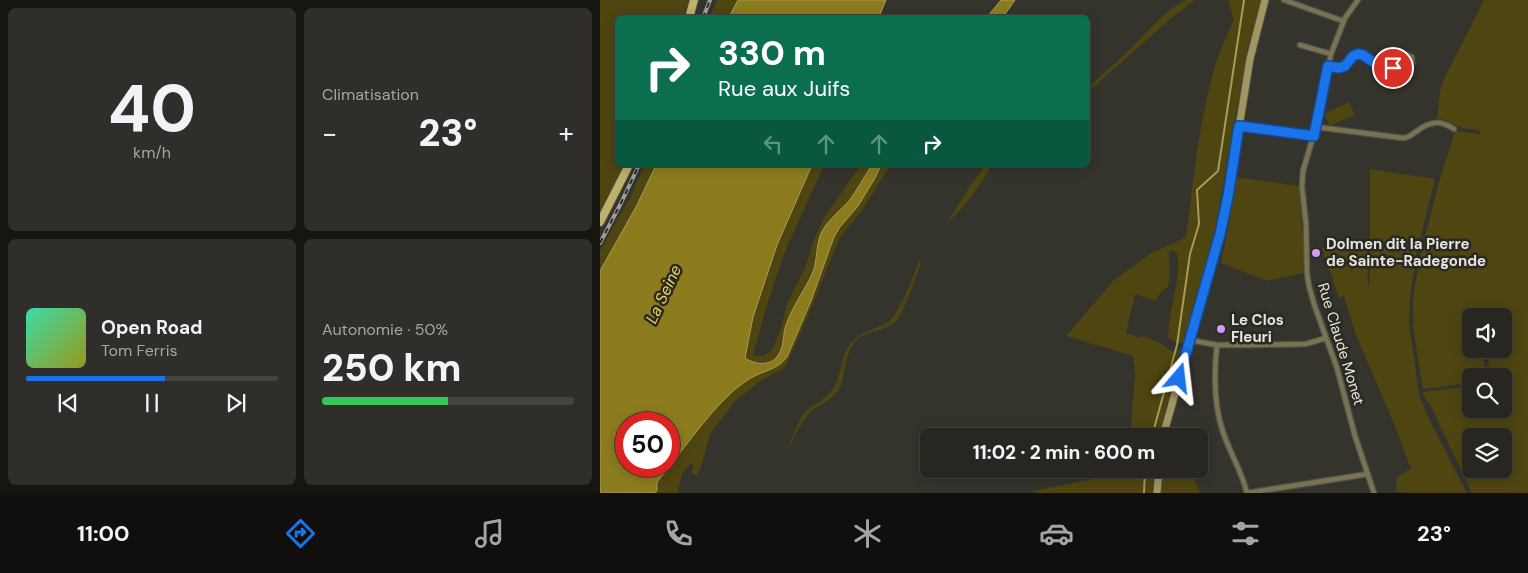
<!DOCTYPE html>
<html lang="fr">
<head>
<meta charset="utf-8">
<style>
	body { margin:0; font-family:"DM Sans",sans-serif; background:#2f2e2a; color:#f1f3f6; height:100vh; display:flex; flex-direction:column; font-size:19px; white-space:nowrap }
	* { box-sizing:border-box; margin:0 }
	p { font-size:16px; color:#a4a5a5 }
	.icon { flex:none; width:28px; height:28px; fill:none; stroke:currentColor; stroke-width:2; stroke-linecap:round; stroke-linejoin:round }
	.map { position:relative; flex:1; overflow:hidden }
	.drawer { display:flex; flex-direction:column; gap:8px; padding:8px; background:#151512; width:600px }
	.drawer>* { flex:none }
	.top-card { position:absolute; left:15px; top:15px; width:475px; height:152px; border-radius:8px; box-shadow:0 2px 12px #0003,0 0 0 1px #43433f; background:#0b6e4f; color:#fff; overflow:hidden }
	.fabs { position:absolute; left:862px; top:308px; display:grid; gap:10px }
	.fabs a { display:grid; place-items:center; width:50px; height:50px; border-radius:8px; background:#272621; box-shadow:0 2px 12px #0003,0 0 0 1px #43433f; font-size:25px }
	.speed { position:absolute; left:15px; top:412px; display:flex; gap:10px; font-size:25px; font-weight:700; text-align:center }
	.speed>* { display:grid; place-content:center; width:65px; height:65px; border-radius:50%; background:#272621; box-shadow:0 2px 12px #0003,0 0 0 1px #43433f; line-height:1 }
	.speed .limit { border:8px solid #d22; background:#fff; color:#111 }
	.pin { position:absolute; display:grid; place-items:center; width:42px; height:42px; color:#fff; margin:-21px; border:2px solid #fff; border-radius:50%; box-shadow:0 1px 5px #0007 }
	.me { position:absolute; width:55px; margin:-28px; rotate:17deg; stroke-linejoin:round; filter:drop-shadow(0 0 4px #0008) }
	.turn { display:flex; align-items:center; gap:18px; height:105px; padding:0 20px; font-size:22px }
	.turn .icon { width:65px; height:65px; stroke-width:2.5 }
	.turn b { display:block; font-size:35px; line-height:42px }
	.lanes { display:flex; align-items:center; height:48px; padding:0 20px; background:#0003; justify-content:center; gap:25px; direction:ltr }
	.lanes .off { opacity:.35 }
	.big { font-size:38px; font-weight:800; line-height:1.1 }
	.drawer .tile { flex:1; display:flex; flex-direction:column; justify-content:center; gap:8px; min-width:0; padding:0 18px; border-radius:8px; background:#2f2e2a }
	.drawer .dial { align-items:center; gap:0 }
	.dial b { font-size:65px; line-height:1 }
	.song { display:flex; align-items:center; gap:15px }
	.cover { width:60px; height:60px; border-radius:8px; background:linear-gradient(135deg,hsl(160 70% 55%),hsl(60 70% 35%)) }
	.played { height:5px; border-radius:2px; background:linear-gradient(90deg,#1a73e8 55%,#43433f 55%) }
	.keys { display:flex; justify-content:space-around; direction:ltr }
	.heat { display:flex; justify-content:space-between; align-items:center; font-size:28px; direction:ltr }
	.charge { height:8px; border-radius:4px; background:linear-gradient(90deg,#34c759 50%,#43433f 0) }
	.drawer .tiles { flex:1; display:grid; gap:8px; grid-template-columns:repeat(2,1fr) }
	.trip { position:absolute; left:320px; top:428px; width:288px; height:50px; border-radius:8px; background:#272621; box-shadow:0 2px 12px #0003,0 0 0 1px #43433f; font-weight:800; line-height:50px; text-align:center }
	.tab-bar { display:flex; height:80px; justify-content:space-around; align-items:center; background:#100f0d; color:#a4a5a5 }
	.tab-bar .icon { width:35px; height:35px }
	.tab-bar .active { color:#1a73e8 }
	.tab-bar b { font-size:22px; color:#f1f3f6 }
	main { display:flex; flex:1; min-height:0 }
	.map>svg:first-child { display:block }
	.green { fill:#4e4511; fill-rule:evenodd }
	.water { fill:#8c7c1e; stroke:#a79b58; fill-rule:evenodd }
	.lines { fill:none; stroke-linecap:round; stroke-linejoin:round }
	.stream { stroke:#a79b58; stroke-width:2 }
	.minor-casing { stroke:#504f49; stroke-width:7 }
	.secondary-casing { stroke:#504f49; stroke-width:9 }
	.primary-casing { stroke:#504f49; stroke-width:10 }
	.minor { stroke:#797351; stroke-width:4.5 }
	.secondary { stroke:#a0965f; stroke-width:7 }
	.primary { stroke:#beb169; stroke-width:8 }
	.rail-casing { stroke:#9f9e99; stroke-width:4 }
	.rail { stroke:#2a2922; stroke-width:2; stroke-dasharray:5.5; stroke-linecap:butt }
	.route-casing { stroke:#114b97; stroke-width:12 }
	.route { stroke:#1a73e8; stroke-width:9 }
	.poi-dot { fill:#d39cfd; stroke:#2a2922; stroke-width:2 }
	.labels { text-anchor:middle; stroke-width:5; stroke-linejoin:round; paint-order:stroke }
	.poi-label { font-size:15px; font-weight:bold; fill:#e5e4e0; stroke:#2a2922; text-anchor:start }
	.street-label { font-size:15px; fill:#e5e4e0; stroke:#2a2922 }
	.water-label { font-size:16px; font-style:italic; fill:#ebd65f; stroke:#2a2922 }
</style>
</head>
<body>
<main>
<section class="drawer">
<div class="tiles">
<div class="tile dial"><b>40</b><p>km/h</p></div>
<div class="tile"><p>Climatisation</p>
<div class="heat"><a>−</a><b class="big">23°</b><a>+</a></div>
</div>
<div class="tile">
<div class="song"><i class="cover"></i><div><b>Open Road</b><p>Tom Ferris</p></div></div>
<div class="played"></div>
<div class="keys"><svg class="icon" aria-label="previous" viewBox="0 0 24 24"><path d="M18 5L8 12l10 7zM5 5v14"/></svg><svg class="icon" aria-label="pause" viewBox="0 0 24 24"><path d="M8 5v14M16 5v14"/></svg><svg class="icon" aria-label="next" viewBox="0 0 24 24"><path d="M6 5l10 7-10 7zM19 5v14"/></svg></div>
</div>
<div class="tile"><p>Autonomie · 50%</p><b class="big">250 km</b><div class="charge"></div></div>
</div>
</section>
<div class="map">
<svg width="928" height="493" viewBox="0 0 928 493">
	<rect width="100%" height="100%" fill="#34332c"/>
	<path class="green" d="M0,0h89l-6,17 -65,1v147h5l-16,36 -7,11z
		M117,0h21l-9,17 -20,1z
		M585,0h10l-26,20 -81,72v-4c12,-12 26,-23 38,-35 19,-18 35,-40 59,-53z
		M628,0h33l-13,47 -38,210 -26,86h-7l-9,-5c0,-6 1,-13 2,-20 2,-16 13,-52 6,-66l-4,-2 -3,4 1,23 -2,10 -5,3 -8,11 -20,-7 -9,39 14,5 4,-2 16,7 13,9 8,-4 2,4 -18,58 -6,26h-29l5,-61 -2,-19 -67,-20 48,-56 36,-26 36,-17c7,-53 12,-108 26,-160 5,-20 13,-38 22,-57 -3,-7 -3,-13 -6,-20z
		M884,0h44v493h-56l-43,-91h-2l-4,-8 1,-2 47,-6v23h33v-33h-13l-5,-27h18v-33h-22l-1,-9 -3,3v6h-7v33h10l6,27h-16v7l-48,6 -10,-62v-29l7,-42 10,-39 9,-35 16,-51 25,3v-3c-7,-2 -17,-2 -24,-6 -7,-3 -10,-6 -19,-6l3,-28 4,-12zM871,436h33v33h-33z
		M749,102l6,13 -25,11 -6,-12z
		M44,165h12l-19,40 -37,66v-21l31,-54z
		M212,165h12l-40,89 -17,51 -14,50 10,1 8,-5 9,-19 7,-28 18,-36 10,-31 10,-21 36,-51h11l-22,34 -30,36 -8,37 -18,37 -12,41 -6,8 -5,4h-20l-6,-4 8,-41 24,-72z
		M281,165h9l-27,44 -23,28 -35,86 -17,38 -5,8 -20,10 -28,22 -25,33 -8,30 -5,12 -6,-4 3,-6 -3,-3 -9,11 -4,17 2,2h-25l2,-3v-8c24,-30 47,-65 75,-90 6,-5 12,-10 19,-14 13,-8 25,-7 36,-21l24,-56 23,-64 6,-10 18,-21 17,-28z
		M386,165h6c-13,20 -26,43 -45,58l23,-37z
		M770,169l65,10 -19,76 -6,43 -1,24 10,73 9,22 39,76h-59l-12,-2 1,-14 14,-8 -14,-38 -41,-96 -12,-39 -5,2 -17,-50h45l1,41 2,-12z
		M635,177l64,9 3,45 2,2 -1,40 -36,8 -46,-18 8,-41z
		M320,259v8c-6,13 -16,48 -26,56 -11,9 -31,8 -40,20 -10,13 -8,30 -14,44 -6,14 -23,17 -32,28 -9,10 -15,25 -21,36 4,-10 11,-30 17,-38 9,-10 22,-13 29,-24 9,-14 7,-33 18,-46 9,-11 24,-14 36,-20 12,-8 27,-49 33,-64z
		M534,469h20l-1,24h-118l-1,-2 99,-20z
		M563,469h25l13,24h-39z"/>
	<path class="water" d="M138,0h148l-7,17h-150z
		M401,0h14l-12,17h-16z
		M56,165h156l-35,80 -24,72 -8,41c8,6 24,8 31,0 9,-10 6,-22 10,-33 6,-18 18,-34 26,-51 5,-12 4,-26 8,-38 5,-14 19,-24 29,-35 8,-11 15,-24 23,-36h9l-6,13 -17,28 -18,21 -6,10 -23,64 -24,56c-11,14 -23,13 -36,21 -7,4 -13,9 -19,14 -27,25 -51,61 -75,90v8l-2,3h-55v-222l37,-66zM26,424h43v42h-43z"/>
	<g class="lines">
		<path class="stream" d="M552,436l25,-91 13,-91 9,-30 -2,-34 21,-19 26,-171
			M544,493l1,-24"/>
		<g class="minor-casing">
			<path id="minor" d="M684,0l59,21
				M758,0l-13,18 -14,36 -15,73 -13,44 -1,16 4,37 1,49 2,13 5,18 23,64 18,68 19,57
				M700,45l31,9
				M728,66l11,2 6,-2 8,-10 5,-2 5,1 16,11 23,4 10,-7v-6l-7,-3 -18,13
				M639,126l75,10
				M716,127l87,11c6,0 9,-4 14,-7 13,-10 24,-11 37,-2
				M590,340l27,5h32l57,-1 20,-6
				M617,345c-3,27 -3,61 6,87 7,21 19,40 24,61
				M647,493l121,-19"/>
		</g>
		<g class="secondary-casing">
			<path id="secondary" d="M563,436l57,-202 8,-38 22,-137 15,-59
				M557,493l2,-24"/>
		</g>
		<g class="primary-casing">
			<path id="primary" d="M89,18l5,-18
				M0,222l29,-57"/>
		</g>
		<use href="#minor" class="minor"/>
		<use href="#secondary" class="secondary"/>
		<use href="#primary" class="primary"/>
		<g class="rail-casing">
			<path id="rail" d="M103,18l7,-18
				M0,243l21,-40 18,-38"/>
		</g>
		<use href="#rail" class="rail"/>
	</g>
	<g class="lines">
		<g class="route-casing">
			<path id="route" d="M579,378l41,-144 8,-38 11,-70 75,10 14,-70 11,2 6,-2 8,-10 5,-2 5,1 16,11 14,2"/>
		</g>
		<use href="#route" class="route"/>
	</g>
	<g class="poi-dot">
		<circle cx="716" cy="253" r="5"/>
		<circle cx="621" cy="329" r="5"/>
	</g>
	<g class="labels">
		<g class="poi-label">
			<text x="726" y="249">Dolmen dit la Pierre<tspan x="726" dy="17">de Sainte-Radegonde</tspan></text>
			<text x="631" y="325">Le Clos<tspan x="631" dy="17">Fleuri</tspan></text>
		</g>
		<g class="street-label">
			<text transform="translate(741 344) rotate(73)" y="5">Rue Claude Monet</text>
		</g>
		<g class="water-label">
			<text transform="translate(63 294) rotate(-65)" y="6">La Seine</text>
		</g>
	</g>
</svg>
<div class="fabs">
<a><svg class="icon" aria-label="sound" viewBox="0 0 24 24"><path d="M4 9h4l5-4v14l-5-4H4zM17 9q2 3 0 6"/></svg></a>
<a><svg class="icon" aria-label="search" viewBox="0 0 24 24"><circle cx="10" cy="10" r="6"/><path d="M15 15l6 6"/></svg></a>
<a><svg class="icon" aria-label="layers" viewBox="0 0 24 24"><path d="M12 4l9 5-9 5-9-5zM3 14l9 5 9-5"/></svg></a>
</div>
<div class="speed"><div class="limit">50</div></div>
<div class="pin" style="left:793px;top:68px;background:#d93025"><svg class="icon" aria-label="arrive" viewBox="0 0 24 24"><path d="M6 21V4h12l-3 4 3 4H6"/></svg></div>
<svg class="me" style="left:579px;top:378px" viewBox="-20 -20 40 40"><path d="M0-17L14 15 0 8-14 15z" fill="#1a73e8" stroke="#fff" stroke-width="4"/></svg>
<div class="trip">11:02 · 2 min · 600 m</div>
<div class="top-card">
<div class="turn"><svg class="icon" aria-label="right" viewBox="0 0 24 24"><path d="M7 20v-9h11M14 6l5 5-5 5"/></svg><div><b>330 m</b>Rue aux Juifs</div></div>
<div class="lanes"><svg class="icon off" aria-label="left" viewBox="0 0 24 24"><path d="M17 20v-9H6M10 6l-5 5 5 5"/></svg><svg class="icon off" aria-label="ahead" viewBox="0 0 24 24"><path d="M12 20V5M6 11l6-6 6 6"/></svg><svg class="icon off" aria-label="ahead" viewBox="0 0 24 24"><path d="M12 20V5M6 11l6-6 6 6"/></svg><svg class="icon" aria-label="right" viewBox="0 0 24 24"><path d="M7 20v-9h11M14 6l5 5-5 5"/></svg></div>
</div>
</div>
</main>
<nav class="tab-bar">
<b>11:00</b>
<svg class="icon active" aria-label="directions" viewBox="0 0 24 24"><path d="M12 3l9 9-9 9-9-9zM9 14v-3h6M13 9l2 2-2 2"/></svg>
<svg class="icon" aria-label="music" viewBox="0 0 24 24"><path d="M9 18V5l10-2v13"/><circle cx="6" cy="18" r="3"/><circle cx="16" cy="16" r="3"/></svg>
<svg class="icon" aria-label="phone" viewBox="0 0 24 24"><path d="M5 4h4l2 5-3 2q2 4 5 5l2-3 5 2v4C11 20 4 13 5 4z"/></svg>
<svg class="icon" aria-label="climate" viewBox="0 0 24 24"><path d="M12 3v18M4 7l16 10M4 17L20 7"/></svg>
<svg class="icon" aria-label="car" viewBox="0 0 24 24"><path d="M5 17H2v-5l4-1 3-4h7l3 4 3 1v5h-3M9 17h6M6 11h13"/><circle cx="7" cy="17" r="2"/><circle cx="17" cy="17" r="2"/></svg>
<svg class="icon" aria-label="filters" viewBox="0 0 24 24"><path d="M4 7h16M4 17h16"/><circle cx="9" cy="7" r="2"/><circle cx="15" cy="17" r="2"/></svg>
<b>23°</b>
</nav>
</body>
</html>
